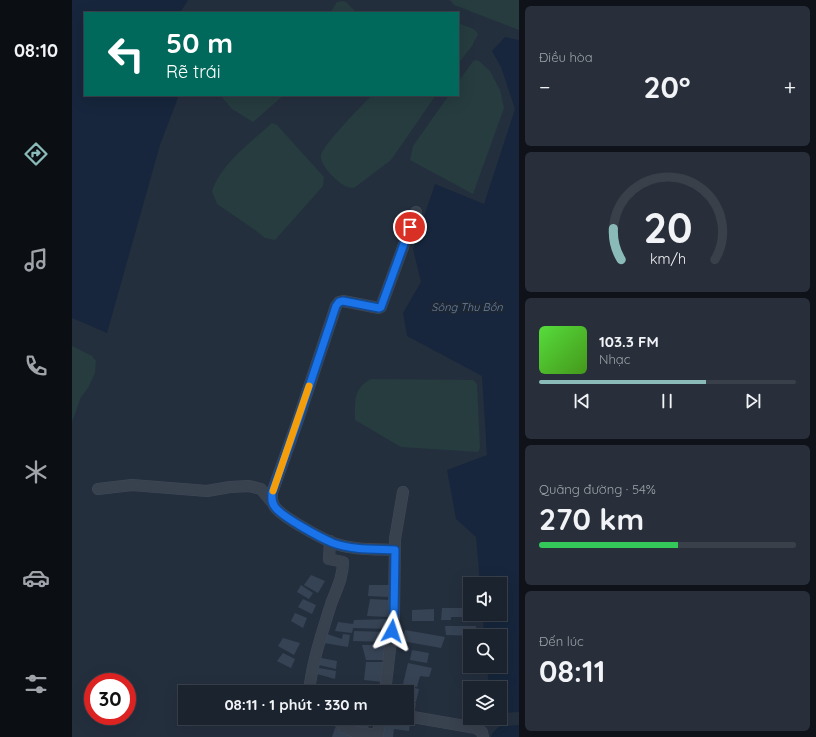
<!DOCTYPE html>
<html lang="vi">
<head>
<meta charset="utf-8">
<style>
	body { margin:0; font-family:Quicksand,sans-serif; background:#282f3a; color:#f1f3f6; height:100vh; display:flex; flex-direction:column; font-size:15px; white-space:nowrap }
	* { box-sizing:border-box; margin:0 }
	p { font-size:13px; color:#a0a4aa }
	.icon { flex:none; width:22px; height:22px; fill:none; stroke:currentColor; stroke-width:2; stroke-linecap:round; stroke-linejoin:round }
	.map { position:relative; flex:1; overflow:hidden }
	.details { display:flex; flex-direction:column; gap:6px; padding:6px; background:#0f1319; width:297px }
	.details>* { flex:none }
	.top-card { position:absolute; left:12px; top:12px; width:375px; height:84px; border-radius:0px; box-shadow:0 4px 16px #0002,0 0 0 1px #39404a; background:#00695c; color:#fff; overflow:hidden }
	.buttons { position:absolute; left:391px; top:577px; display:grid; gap:8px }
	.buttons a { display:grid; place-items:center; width:44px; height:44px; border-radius:0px; background:#1b232e; box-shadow:0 4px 16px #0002,0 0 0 1px #39404a; font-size:20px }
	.speed { position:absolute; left:12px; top:673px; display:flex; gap:8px; font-size:20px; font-weight:700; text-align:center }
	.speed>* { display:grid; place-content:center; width:52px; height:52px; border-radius:50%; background:#1b232e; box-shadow:0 4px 16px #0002,0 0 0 1px #39404a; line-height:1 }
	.speed .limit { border:6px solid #d22; background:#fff; color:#111 }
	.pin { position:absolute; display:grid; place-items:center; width:34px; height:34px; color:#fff; margin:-17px; border:2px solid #fff; border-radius:50%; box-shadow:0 1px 4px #0007 }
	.me { position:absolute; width:44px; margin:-22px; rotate:5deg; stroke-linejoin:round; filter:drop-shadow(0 0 3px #0008) }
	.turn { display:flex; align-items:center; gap:14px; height:84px; padding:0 16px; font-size:18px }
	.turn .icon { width:52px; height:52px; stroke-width:2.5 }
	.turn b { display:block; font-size:28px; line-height:34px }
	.big { font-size:30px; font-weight:800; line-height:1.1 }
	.details .card { flex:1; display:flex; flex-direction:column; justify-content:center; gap:6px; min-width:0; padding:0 14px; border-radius:6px; background:#282f3a }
	.details .dial { align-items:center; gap:0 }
	.dial svg { height:104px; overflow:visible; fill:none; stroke:#39404a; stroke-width:7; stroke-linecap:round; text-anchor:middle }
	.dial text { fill:#f1f3f6; stroke:none }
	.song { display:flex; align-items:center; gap:12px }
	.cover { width:48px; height:48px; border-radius:6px; background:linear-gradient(135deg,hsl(110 70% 55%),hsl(100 70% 35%)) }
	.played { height:4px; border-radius:2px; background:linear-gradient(90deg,#8bbbb9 65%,#39404a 65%) }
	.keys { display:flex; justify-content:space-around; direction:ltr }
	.heat { display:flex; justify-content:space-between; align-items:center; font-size:22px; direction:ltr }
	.charge { height:6px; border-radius:3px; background:linear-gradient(90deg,#34c759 54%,#39404a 0) }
	.trip { position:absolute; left:106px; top:685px; width:236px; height:40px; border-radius:0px; background:#1b232e; box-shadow:0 4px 16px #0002,0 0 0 1px #39404a; font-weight:800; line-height:40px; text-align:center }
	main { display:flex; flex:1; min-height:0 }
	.tabs { display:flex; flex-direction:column; width:72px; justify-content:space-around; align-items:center; background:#0b0e12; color:#a0a4aa }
	.tabs .icon { width:28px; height:28px }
	.tabs .current { color:#8bbbb9 }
	.tabs b { font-size:18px; color:#f1f3f6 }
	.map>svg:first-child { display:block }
	.green { fill:#263c3f }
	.water { fill:#17263c }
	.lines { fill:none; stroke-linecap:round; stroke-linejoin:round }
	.canal { stroke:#17263c; stroke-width:12 }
	.building { fill:#364354 }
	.minor-casing { stroke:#414a57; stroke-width:12 }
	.minor { stroke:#38414e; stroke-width:11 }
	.route-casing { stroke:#114b97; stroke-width:10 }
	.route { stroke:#1a73e8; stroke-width:7 }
	.slow { stroke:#f59e0b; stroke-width:7 }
	.labels { text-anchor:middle; stroke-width:4; stroke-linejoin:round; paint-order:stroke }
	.water-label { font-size:11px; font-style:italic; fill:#6d86a8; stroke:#1d2633 }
</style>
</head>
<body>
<main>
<nav class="tabs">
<b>08:10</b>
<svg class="icon current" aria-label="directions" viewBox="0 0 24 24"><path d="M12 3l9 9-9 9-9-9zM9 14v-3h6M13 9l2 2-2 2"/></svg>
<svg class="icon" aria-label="music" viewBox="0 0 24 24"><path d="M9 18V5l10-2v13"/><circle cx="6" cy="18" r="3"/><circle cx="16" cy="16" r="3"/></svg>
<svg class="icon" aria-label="phone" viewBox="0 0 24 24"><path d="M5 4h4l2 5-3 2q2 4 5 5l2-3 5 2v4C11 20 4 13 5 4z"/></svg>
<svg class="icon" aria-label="climate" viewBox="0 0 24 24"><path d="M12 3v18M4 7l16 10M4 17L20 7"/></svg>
<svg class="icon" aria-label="car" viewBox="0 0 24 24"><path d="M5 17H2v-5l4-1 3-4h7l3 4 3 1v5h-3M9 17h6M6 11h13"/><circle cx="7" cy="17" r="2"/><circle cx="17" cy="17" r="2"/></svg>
<svg class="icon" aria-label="filters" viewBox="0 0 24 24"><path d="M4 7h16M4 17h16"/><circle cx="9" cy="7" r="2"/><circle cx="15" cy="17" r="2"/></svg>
</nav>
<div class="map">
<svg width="447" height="737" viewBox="0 0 447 737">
	<rect width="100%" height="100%" fill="#242f3e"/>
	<path class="green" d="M378,0h69v30l-65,-25z
		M271,1l3,1 11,11h-27l7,-11z
		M386,23l16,6 4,5 -6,12 -14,18z
		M402,60l5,1 11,10 10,19 4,18 -31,86 -63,-34 3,-14 36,-51h9v-13z
		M148,95h64l-31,27 -21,-13z
		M300,95h64l-45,65 -37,28c-3,0 -6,-1 -9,-2 -8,-4 -26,-21 -24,-31 2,-10 41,-50 51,-60z
		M200,123l5,2 47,52 -1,9 -48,54 -10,-2 -10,-8 -38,-26 -5,-13c9,-27 39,-49 60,-68z
		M0,346l20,10 4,5 -1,12 -7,15 -7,9 -9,25z
		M299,379l102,1 4,4 3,64 -2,4 -77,-5 -46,-27c0,-18 -2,-32 16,-41z"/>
	<path class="water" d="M0,0h116l-8,13h-95v82h94l-19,50 -53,188 -35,-15z
		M433,37l14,3v672l-19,1v-25h-11l-2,-22h13v-30h-16l-1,-22h17v-30h-20l-4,-47 -20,-18 -9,-49 40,-15 -5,-79 -75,-40 -4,-23 18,-31 -8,-33 22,-65 49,20 31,-95 -14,-42 -9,-16z"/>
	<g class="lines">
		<path class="canal" d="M425,737l5,-5 17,-1"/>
	</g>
	<path class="building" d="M239,575l14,6 -7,12 -14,-8z
		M229,585l12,8 -4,6 -12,-7z
		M297,585h20l-1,12 -20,-1z
		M231,599l13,6 -4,9 -14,-7z
		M298,599l20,1 -2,17 -21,-1z
		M370,608h26l-1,9h-16v3h-10z
		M362,609v12h-22v-11z
		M223,613l12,5 -4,10 -12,-7z
		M320,619l-2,10 -37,-1 -1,5 -17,-2 3,-9 15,2 1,-4z
		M373,626h31v10l-30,-1z
		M333,630l40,7 -4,11 -39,-7z
		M282,631l36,1 -2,10 -35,-1z
		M255,634l15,5 1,-5 7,1 -2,12 -24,-4z
		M211,638l17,5 -6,12 -16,-9z
		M290,645h24l1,15h-21z
		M340,650l17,3 -2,10 -17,-3z
		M211,653l12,6 -4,9 -14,-7z
		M249,658l16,3 -1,8 -17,-4z
		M294,662h20l-3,20 -19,-2z
		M336,663l24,5 -3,9 -9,-1 -3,11 -14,-3z
		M247,668l17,3 -1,8 -18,-5z
		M288,685l19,3v4h-20z
		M328,685l19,4 -3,13 -9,-2v-8h-9z
		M248,686l15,3 -1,3h-15z
		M335,702l9,1 -2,13 -7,-2z
		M272,718h10l16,5 -3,8 -25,-8z
		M313,719l25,4 -1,8 -15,-2 -1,8h-11z
		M263,728l29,7 -1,2h-31z"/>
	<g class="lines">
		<g class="minor-casing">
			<path id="minor" d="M26,489l34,-4 75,6 23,-4 19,-1 12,3 10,12
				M323,550c-20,-1 -43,0 -62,-7 -12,-5 -51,-26 -58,-36 -4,-5 -3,-9 -3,-14l26,-73 38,-114 3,-4 4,-1 36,7 2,-1 35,-95
				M237,692c3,-30 13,-59 22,-88 5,-14 12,-26 12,-42l-14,-3 1,-18
				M313,692l9,-77 1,-76 8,-47
				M335,716l69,12 6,4 1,5
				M263,718l10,10 10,4 22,3
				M305,737l4,-19"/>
		</g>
		<use href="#minor" class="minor"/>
	</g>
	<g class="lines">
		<g class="route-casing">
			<path id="route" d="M320,631l2,-16 1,-65c-20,-1 -43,0 -62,-7 -12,-5 -51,-26 -58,-36 -4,-5 -3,-8 -3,-14l26,-73 38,-114 3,-4 4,-1 36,7 2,-1 29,-80"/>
		</g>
		<use href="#route" class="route"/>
		<path class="slow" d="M201,491l36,-105"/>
	</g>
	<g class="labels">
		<g class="water-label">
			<text x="395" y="311">Sông Thu Bồn</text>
		</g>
	</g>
</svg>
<div class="buttons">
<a><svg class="icon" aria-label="sound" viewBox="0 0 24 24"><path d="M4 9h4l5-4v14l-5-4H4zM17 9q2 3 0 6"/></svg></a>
<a><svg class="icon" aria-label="search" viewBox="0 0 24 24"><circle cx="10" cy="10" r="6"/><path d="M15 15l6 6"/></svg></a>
<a><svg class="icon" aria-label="layers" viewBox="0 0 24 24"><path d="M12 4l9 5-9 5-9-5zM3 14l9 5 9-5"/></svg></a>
</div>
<div class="speed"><div class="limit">30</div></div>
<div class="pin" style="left:338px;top:227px;background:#d93025"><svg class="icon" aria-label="arrive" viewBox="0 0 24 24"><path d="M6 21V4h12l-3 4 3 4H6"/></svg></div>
<svg class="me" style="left:320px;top:631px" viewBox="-20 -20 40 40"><path d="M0-17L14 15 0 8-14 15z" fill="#1a73e8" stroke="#fff" stroke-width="4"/></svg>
<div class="trip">08:11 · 1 phút · 330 m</div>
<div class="top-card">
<div class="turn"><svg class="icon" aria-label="left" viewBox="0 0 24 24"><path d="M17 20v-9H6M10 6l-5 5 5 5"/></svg><div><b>50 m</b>Rẽ trái</div></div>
</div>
</div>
<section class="details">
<div class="card"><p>Điều hòa</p>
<div class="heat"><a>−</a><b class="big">20°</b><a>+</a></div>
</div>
<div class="card dial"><svg viewBox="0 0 100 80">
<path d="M14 69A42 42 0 1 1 86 69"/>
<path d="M14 69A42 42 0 0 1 8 45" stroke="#8bbbb9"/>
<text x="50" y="56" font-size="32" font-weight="700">20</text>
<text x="50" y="72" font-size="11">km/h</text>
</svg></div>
<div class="card">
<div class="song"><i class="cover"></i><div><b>103.3 FM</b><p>Nhạc</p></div></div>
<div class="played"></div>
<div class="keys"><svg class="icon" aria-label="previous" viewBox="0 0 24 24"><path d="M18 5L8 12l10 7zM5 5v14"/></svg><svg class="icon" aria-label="pause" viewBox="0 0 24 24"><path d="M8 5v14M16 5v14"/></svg><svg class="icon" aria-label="next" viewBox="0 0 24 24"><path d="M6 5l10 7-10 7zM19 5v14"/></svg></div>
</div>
<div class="card"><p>Quãng đường · 54%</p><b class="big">270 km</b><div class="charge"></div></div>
<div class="card"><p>Đến lúc</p><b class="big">08:11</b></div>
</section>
</main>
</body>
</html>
